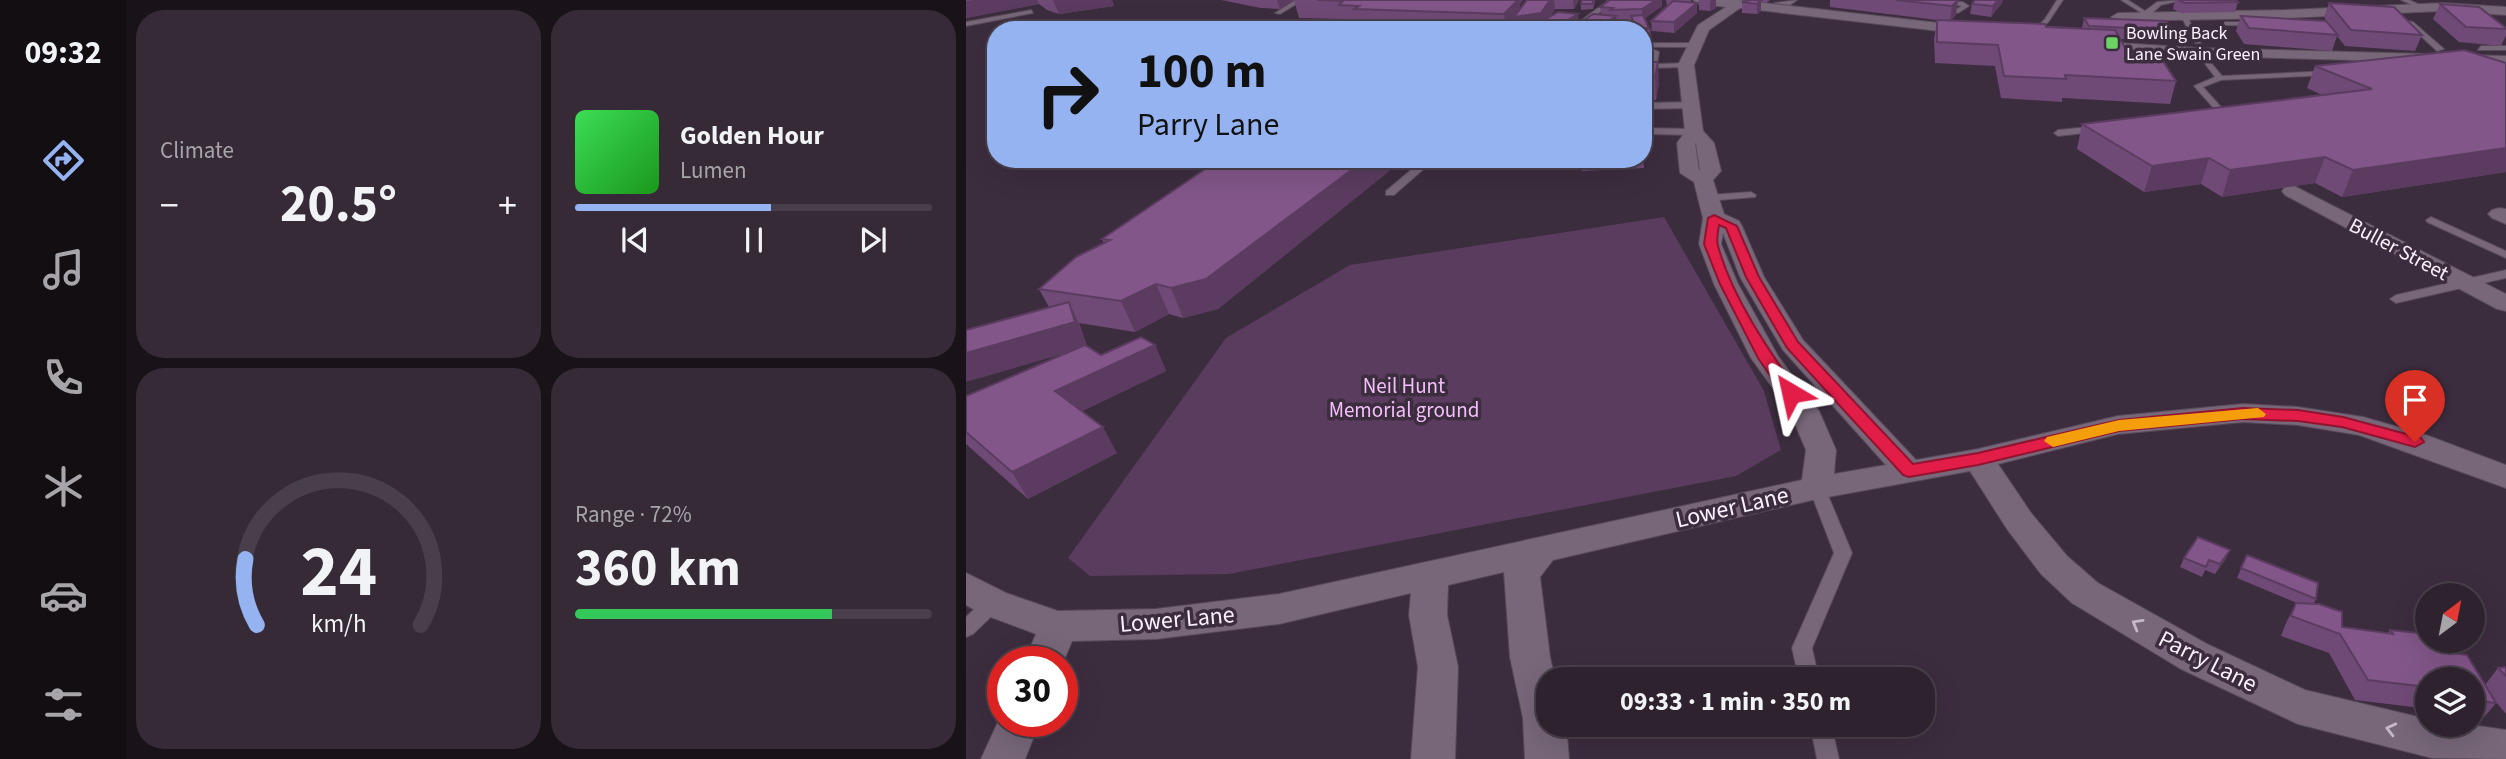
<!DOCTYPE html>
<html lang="en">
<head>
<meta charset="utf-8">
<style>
	body { margin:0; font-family:"Source Sans 3",sans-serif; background:#352a36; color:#f1f3f6; height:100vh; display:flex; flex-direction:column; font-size:26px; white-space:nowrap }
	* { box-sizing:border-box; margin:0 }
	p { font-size:23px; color:#a7a4aa }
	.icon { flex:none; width:38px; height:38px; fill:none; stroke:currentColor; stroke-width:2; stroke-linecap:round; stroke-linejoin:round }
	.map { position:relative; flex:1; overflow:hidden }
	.sheet { display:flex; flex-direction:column; gap:10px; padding:10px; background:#191319; width:840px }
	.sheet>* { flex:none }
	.banner { position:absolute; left:21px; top:21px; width:665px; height:147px; border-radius:28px; box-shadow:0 7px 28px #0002,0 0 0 2px #483f4a; background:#95b2f1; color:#111; overflow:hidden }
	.needle { width:46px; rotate:32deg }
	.buttons { position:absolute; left:1449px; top:583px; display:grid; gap:14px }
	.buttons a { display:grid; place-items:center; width:70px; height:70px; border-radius:50%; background:#2d222e; box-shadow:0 7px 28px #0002,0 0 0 2px #483f4a; font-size:35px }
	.speed { position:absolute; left:21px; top:646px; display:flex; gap:14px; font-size:35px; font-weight:700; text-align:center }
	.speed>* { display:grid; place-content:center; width:91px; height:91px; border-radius:50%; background:#2d222e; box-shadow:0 7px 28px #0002,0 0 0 2px #483f4a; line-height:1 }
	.speed .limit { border:10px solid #d22; background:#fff; color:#111 }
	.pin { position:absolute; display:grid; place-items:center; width:60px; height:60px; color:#fff; margin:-72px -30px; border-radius:50% 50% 50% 0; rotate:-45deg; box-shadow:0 0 7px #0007 }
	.pin .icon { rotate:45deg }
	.me { position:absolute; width:77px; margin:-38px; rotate:324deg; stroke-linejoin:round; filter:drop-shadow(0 0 5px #0008) }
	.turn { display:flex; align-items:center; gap:24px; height:147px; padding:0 35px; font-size:32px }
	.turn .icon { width:91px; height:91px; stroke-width:2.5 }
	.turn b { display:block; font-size:49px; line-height:60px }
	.big { font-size:52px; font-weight:700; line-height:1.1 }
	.sheet .widget { flex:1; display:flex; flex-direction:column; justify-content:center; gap:10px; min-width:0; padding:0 24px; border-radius:28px; background:#352a36 }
	.sheet .dial { align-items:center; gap:0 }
	.dial svg { height:182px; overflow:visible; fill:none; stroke:#483f4a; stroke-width:7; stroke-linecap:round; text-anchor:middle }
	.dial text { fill:#f1f3f6; stroke:none }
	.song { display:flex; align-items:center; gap:21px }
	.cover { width:84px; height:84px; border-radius:10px; background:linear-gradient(135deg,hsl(130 70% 55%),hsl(120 70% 35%)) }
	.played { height:7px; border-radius:4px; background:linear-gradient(90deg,#95b2f1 55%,#483f4a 55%) }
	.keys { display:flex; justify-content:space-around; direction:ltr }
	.heat { display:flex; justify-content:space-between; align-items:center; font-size:38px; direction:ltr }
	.charge { height:10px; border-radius:5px; background:linear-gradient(90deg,#34c759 72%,#483f4a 0) }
	.sheet .tiles { flex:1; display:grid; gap:10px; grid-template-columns:repeat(2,1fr) }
	.trip { position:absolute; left:570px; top:667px; width:399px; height:70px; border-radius:28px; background:#2d222e; box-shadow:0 7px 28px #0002,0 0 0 2px #483f4a; font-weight:700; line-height:70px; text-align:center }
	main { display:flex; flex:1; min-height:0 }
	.tabs { display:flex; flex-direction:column; width:126px; justify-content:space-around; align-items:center; background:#120e12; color:#a7a4aa }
	.tabs .icon { width:49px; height:49px }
	.tabs .active { color:#95b2f1 }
	.tabs b { font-size:32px; color:#f1f3f6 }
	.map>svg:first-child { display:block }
	.green { fill:#5a3c5e }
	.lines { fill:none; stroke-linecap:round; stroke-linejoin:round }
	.lane-casing { stroke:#574a58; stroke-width:2 }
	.street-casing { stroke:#574a58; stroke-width:2 }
	.lane { fill:#776779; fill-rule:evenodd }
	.street { fill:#776779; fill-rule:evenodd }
	.wall { fill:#704a76; fill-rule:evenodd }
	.shaded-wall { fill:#5b3c60 }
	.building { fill:#825689; stroke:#5b3c60; stroke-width:2 }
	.oneway { stroke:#c6b9c7 }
	.route { fill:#e11d48; stroke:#92132f; stroke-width:2 }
	.slow { fill:#f59e0b }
	.poi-dot { fill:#6bd363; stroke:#3c2d3e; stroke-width:2.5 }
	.labels { text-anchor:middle; stroke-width:7; stroke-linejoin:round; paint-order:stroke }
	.far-poi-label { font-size:18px; fill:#faf0fb; stroke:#3c2d3e; text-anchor:start }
	.street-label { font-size:21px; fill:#faf0fb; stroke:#3c2d3e }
	.park-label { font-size:21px; fill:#f3bffa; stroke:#3c2d3e }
	.near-street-label { font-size:24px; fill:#faf0fb; stroke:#3c2d3e }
</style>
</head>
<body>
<main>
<nav class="tabs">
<b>09:32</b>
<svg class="icon active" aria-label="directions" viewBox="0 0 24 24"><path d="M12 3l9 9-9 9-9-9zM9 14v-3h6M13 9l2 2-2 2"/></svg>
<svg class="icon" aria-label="music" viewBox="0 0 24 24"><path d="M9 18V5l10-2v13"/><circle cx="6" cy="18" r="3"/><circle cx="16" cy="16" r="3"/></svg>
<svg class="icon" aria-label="phone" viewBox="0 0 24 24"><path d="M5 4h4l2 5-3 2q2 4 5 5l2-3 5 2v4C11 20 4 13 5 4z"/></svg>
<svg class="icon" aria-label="climate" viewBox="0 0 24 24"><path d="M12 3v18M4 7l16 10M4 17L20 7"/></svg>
<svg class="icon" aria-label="car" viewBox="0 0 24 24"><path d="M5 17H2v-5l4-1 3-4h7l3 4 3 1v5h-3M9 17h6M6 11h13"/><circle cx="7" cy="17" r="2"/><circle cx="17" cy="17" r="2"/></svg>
<svg class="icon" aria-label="filters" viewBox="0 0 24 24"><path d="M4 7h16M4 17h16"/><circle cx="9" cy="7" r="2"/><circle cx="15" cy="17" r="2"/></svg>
</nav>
<section class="sheet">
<div class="tiles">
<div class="widget"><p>Climate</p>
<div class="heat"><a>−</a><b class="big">20.5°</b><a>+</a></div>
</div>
<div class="widget">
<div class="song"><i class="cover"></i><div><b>Golden Hour</b><p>Lumen</p></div></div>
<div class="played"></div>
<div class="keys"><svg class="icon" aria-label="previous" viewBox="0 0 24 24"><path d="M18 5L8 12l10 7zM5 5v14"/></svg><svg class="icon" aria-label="pause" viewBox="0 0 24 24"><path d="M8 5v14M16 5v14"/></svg><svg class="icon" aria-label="next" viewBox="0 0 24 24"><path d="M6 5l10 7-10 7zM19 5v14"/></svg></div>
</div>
<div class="widget dial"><svg viewBox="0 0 100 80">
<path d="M14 69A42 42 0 1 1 86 69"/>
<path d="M14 69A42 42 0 0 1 9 40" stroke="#95b2f1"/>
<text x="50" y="56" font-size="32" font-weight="700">24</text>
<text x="50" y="72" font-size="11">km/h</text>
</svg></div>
<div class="widget"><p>Range · 72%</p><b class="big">360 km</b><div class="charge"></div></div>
</div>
</section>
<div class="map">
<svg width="1540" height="759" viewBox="0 0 1540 759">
	<rect width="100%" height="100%" fill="#3c2d3e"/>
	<path class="green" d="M698,217l100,174 17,59 -45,26 -507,98 -139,2 -22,-18 158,-220 124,-73z"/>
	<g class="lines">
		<g class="lane-casing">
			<path id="lane" d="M330,0h7l-23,14 -5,-1z
				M643,0h7l-40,30h-8z
				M831,0l-7,5 -16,-2z
				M961,0l36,2 6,4 -11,7 -20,-2 -2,-3 21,1 5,-3z
				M1091,0h6l-14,21 -17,18h-4v-2l17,-18z
				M1155,0h7l17,11 12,-9 25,-2 -21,5 -13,12z
				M1435,0h8l18,8 -5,1z
				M65,10l2,3 -67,13v-4z
				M1218,14l3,2 14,28 -6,-1 -14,-27z
				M1425,18l22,4 31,27 -7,2 -28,-26 -20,-4z
				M1259,22h31l3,2 -3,2 -33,-1z
				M677,43h52l4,2 -4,2h-52z
				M1515,46h25v4h-28z
				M689,50l4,2 -2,12 29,-1 4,2 -4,2 -36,1 1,-16z
				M1234,50l22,26 108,-5 4,2 -4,2 -109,5 -18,7 27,30 -10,4 -4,-3 4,-3 -26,-29 21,-9 -19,-25z
				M677,103l48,-1 4,3 -4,3 -48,1z
				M1133,126l3,1v4l-44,5 -4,-3 4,-3z
				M677,128l51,1 4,3 -4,3 -51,-1z
				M458,159h11l-41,36h-8v-4z
				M785,192l5,3 -1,2 -47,4 -5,-3 5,-3z
				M1465,217l75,34v7l-79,-36 -1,-2z
				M1540,270v8l-110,25 -6,-4 6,-4z
				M851,482l6,2 2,4 27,65 -40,95 7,31h-20l-7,-31 42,-95 -25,-65 2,-4z
				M27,596l7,2 2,5 -2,5 -27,26 -7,3v-20l20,-19z
				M844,724h21l8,35h-22z"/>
		</g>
		<g class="street-casing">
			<path id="street" d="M727,0h45l236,27 7,4 -7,4 -234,-27 -31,22 -15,35 9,66 11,12 7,28 -8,9 11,34 15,7 3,5 22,51 39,63 113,120 62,-11 140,-33 125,-12 55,3 65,10 63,18 80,30v23l-147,-53 -61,-10 -55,-3 -125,12 -120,30 33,49 36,43 31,27 111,62 96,45 122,29v5h38l41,6v29l-74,-1 -134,-34 -117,-55 -109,-66 -31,-29 -34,-45 -37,-58 -153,28 -264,61 -13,17 10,80 5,22h-6v45h17l3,35h-44l-2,-41 -13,-61 -6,-85 -56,13 -1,30 11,52 -3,92h-44l7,-92 -9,-52 2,-22 -132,31 -123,15 -84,2 -10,24v-3h-38l12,-28 -56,-21 -14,-8v-32l40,20 52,18 98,-2 123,-15 523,-114 4,-30 -16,-38 -39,-54 -37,-74 -15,-40 4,-26 -9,-36 -14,-9 -3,-30 8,-11 -7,-67 20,-40 28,-18 -27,-3zM729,143l1,1 4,26h-1zM757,233l17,44 43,73 103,115 -52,9 2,-24 -17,-39 -41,-55 -40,-72 -17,-40z
				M1476,3l64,4v8l-64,-4 -156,7 -168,3 -7,-4 7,-4 168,-3z
				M1122,41l112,7 306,8v8l-306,-8 -117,-8v-6z
				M1326,185l214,109v17l-9,-2 -212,-114 -3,-4 3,-4z
				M1533,208l7,1v15l-14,-6 -4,-4 4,-4z
				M37,711v10h37l-15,38h-44z"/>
		</g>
		<use href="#lane" class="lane"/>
		<use href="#street" class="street"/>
	</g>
	<path class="wall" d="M0,0h146l2,6 -55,8 -12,-4 -8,-6 -73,14z
		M255,0h73l-14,9 -19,-1z
		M328,0h229l-3,4v4l7,-8h52l-5,9h-19l-5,8 29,7 -8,6h10l-1,-7 21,-9 -1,-7 62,-1 -17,12 4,11 3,20 -4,13 11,21 -3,17h-13v-70h-129h1v-5l-5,5h-111l-40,-2 -1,-3 -15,-1 -1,-5 -43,-1zM651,20h14l4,9h-22l4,-3z
		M700,0h25v2l6,1v10l-23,20 -22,-2 -1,-10 16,-15z
		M733,0h17v8l-6,3 -11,-1z
		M778,0h26l-4,3 -5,-1v9l-4,3 -15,-1v-11l6,-1z
		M864,0h124l2,15 -5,5 131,8 2,-10 89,12 -3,11 -50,-2 7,12 49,30 -6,23 -108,-6v4l-61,-4 -6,-32 -60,-3 -1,-24 3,-19 -107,-13z
		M1209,0h60l3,2 -3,10 -54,1 -8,-4z
		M629,1l-2,8 -12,1v-6z
		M1036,3l-11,14 -21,-3 2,-10z
		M1363,3l93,32 -7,16 -70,-5 -8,-10 -5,15 -88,-7 -8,-13 5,-15 87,7 -4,-6z
		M1474,4l66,24v7l-5,11 -42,-4 -26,-23z
		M1540,63v109l-164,25 -27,-14 -93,14 -21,-13 -57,8 -67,-43 5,-25 240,-29 -15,-7 8,-22z
		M254,159h59l2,6 46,3 11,-9h66l-186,150 -35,9 -14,-4 -34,18 -56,-9 8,23 14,9 54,-10 11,26 -84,40 35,42 -89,46 -62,-55v-48l101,-44 -18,-45 -10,-18 65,-46 -2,-4z
		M615,159h62l1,9 -62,3z
		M1264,550l-5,10 -10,14 -10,-4 -3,7 -22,-10 4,-9z
		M1281,555l69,44 -3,5 29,23 46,6 2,-3 51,21 44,34 13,-17 8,-1v47l-14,-17 4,6 -16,19 -7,-1v-42h-46v36l-10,-1 -4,-7 -58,-7 -26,-47 -48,-17 5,-13 10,-20h1l-60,-25z"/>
	<path class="shaded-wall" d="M8,0h63l2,4 -73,14v-17z
		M87,0h59l2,6 -55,8z
		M311,0h16l-13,9z
		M539,0h18l-3,4 1,12 29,-16h4l1,9 -9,14 -5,-1v6l-9,2h-17v-5l-5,5h-4l-2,-16z
		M607,0h6l-5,9z
		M690,0h6v6l-20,14v-11z
		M746,0h4v8l-6,3v-10z
		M992,0l-2,15 -6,6 2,-15z
		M1032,0h5l-1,3 -11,14 2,-11z
		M795,1v10l-4,3v-10z
		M731,3v10l-23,20v-11z
		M612,14l1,10 -8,6h-9l-1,-6z
		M650,16l1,10 -4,4h-8l-1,-6z
		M685,29l1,20 -4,14 -1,-21z
		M692,62l1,21 -3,17 -1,-23z
		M1540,148v24l-164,25 11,-27z
		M1359,157l-10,26 -93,14 8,-27z
		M1243,158l-8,26 -57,8 8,-26z
		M306,159h7l7,22 -20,-17z
		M400,159h38l-186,150 -35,9 -12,-30z
		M190,284l13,30 -34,18 -14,-31z
		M103,302l11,24 7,21 -121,35v-29z
		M189,345l11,26 -97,46 -14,-26z
		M137,427l14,26 -89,46 -16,-27z
		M1264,550l-5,10 -10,14 5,-10z"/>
	<path class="building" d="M351,0h201l-14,14 -150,-5 5,-3 -20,-1 4,-4z
		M561,0h23l-9,13 -27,4z
		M616,0h12l-2,4h-11z
		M644,0h46l-14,9 -32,1 3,-2 -13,-1z
		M784,0h3l8,1 -4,3 -15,-2z
		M930,0h62l-6,6z
		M1009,0h23l-5,6 -21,-2z
		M1212,0h57l3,2 -54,1z
		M707,1l24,2 -23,19 -23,-1z
		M1363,3l65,4 28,28 -71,-5z
		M1474,4l39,3 27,21v1l-40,-2z
		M592,12l20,2 -17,10 -20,-2z
		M627,14l23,2 -12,8 -24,-1z
		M677,15l6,13h-13l-5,-12z
		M1275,16l85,5 12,14 -89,-7z
		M1118,18l82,3 7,9 -84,-4z
		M971,20l108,4 1,3 69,3 12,21 30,1 19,29 -111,-6 1,4 -62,-3 -6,-31 -61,-3z
		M525,23l-3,7h-53l5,-6z
		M685,29l-4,13h-4v-12h-79z
		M1498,50l42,13v85l-153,22 -28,-13 -95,13 -21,-12 -57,8 -70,-42 290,-35 -57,-23z
		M677,62h15l-3,15h-12z
		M254,159h52l-6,5 61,4 11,-9h28l-160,120 -35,9 -15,-4 -35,17 -82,-12 37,-32 34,-17 -8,-1z
		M103,302l6,20 -109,31v-23z
		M175,337l14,8 -100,46 48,36 -91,45 -46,-40v-36l119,-51 16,10z
		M1232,537l32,13 -10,14 -11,-4 -3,7 -22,-9z
		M1281,555l71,28 -2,16 -75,-31z
		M1330,603l23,1 23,8v15l51,7 -3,-4 37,4v6h8l6,11 26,4 29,48 -23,-3v-21h-46v8l-59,-7 -28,-46 -49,-18z
		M1540,667v9l-8,-8z"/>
	<defs><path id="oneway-chevron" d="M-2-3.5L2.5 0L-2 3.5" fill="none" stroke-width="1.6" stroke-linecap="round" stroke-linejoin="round" transform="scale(1.75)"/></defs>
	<g class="oneway">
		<use href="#oneway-chevron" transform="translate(1171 624) rotate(-150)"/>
		<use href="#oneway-chevron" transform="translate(1425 729) rotate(-166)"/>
	</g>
	<path class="route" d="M748,215l23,11 22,51 39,65 115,122 65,-11 141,-33 124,-12 55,2 45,7 78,21 3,4 -9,5 -73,-20 -44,-6 -55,-2 -124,12 -141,34 -69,12 -6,-2 -116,-127 -41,-71 -20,-49 -7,-3c-1,7 -3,15 -1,21 14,51 51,105 81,147l-8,5 -6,-1 -27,-39 -38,-74 -16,-40 4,-26z"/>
	<path class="slow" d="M1292,408l8,6 -2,3 -145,14 -66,16 -9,-6 3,-4 72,-17z"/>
	<rect class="poi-dot" x="1139" y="36" width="14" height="14" rx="3.5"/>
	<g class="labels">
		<g class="far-poi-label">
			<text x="1160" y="39">Bowling Back<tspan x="1160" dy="21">Lane Swain Green</tspan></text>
		</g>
		<g class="street-label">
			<text transform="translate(1433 249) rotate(28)" y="7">Buller Street</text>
		</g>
		<g class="park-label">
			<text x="438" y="393">Neil Hunt<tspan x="438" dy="24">Memorial ground</tspan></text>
		</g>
		<g class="near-street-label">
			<text transform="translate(766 507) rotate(-13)" y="8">Lower Lane</text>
			<text transform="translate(211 619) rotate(-5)" y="8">Lower Lane</text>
			<text transform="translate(1242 661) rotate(27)" y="8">Parry Lane</text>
		</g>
	</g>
</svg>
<div class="buttons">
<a><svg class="needle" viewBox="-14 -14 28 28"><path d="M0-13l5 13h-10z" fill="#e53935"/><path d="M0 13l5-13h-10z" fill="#a7a4aa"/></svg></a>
<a><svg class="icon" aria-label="layers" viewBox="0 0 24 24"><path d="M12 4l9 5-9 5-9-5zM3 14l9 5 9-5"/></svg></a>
</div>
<div class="speed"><div class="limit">30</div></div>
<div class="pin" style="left:1449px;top:442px;background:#d93025"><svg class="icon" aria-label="arrive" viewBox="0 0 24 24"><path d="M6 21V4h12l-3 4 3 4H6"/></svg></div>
<svg class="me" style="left:825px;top:393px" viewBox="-20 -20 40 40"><path d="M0-17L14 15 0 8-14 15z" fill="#e11d48" stroke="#fff" stroke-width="4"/></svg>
<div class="trip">09:33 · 1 min · 350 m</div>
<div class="banner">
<div class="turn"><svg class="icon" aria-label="right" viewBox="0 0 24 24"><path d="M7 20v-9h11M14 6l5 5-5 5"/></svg><div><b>100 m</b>Parry Lane</div></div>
</div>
</div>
</main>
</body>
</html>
